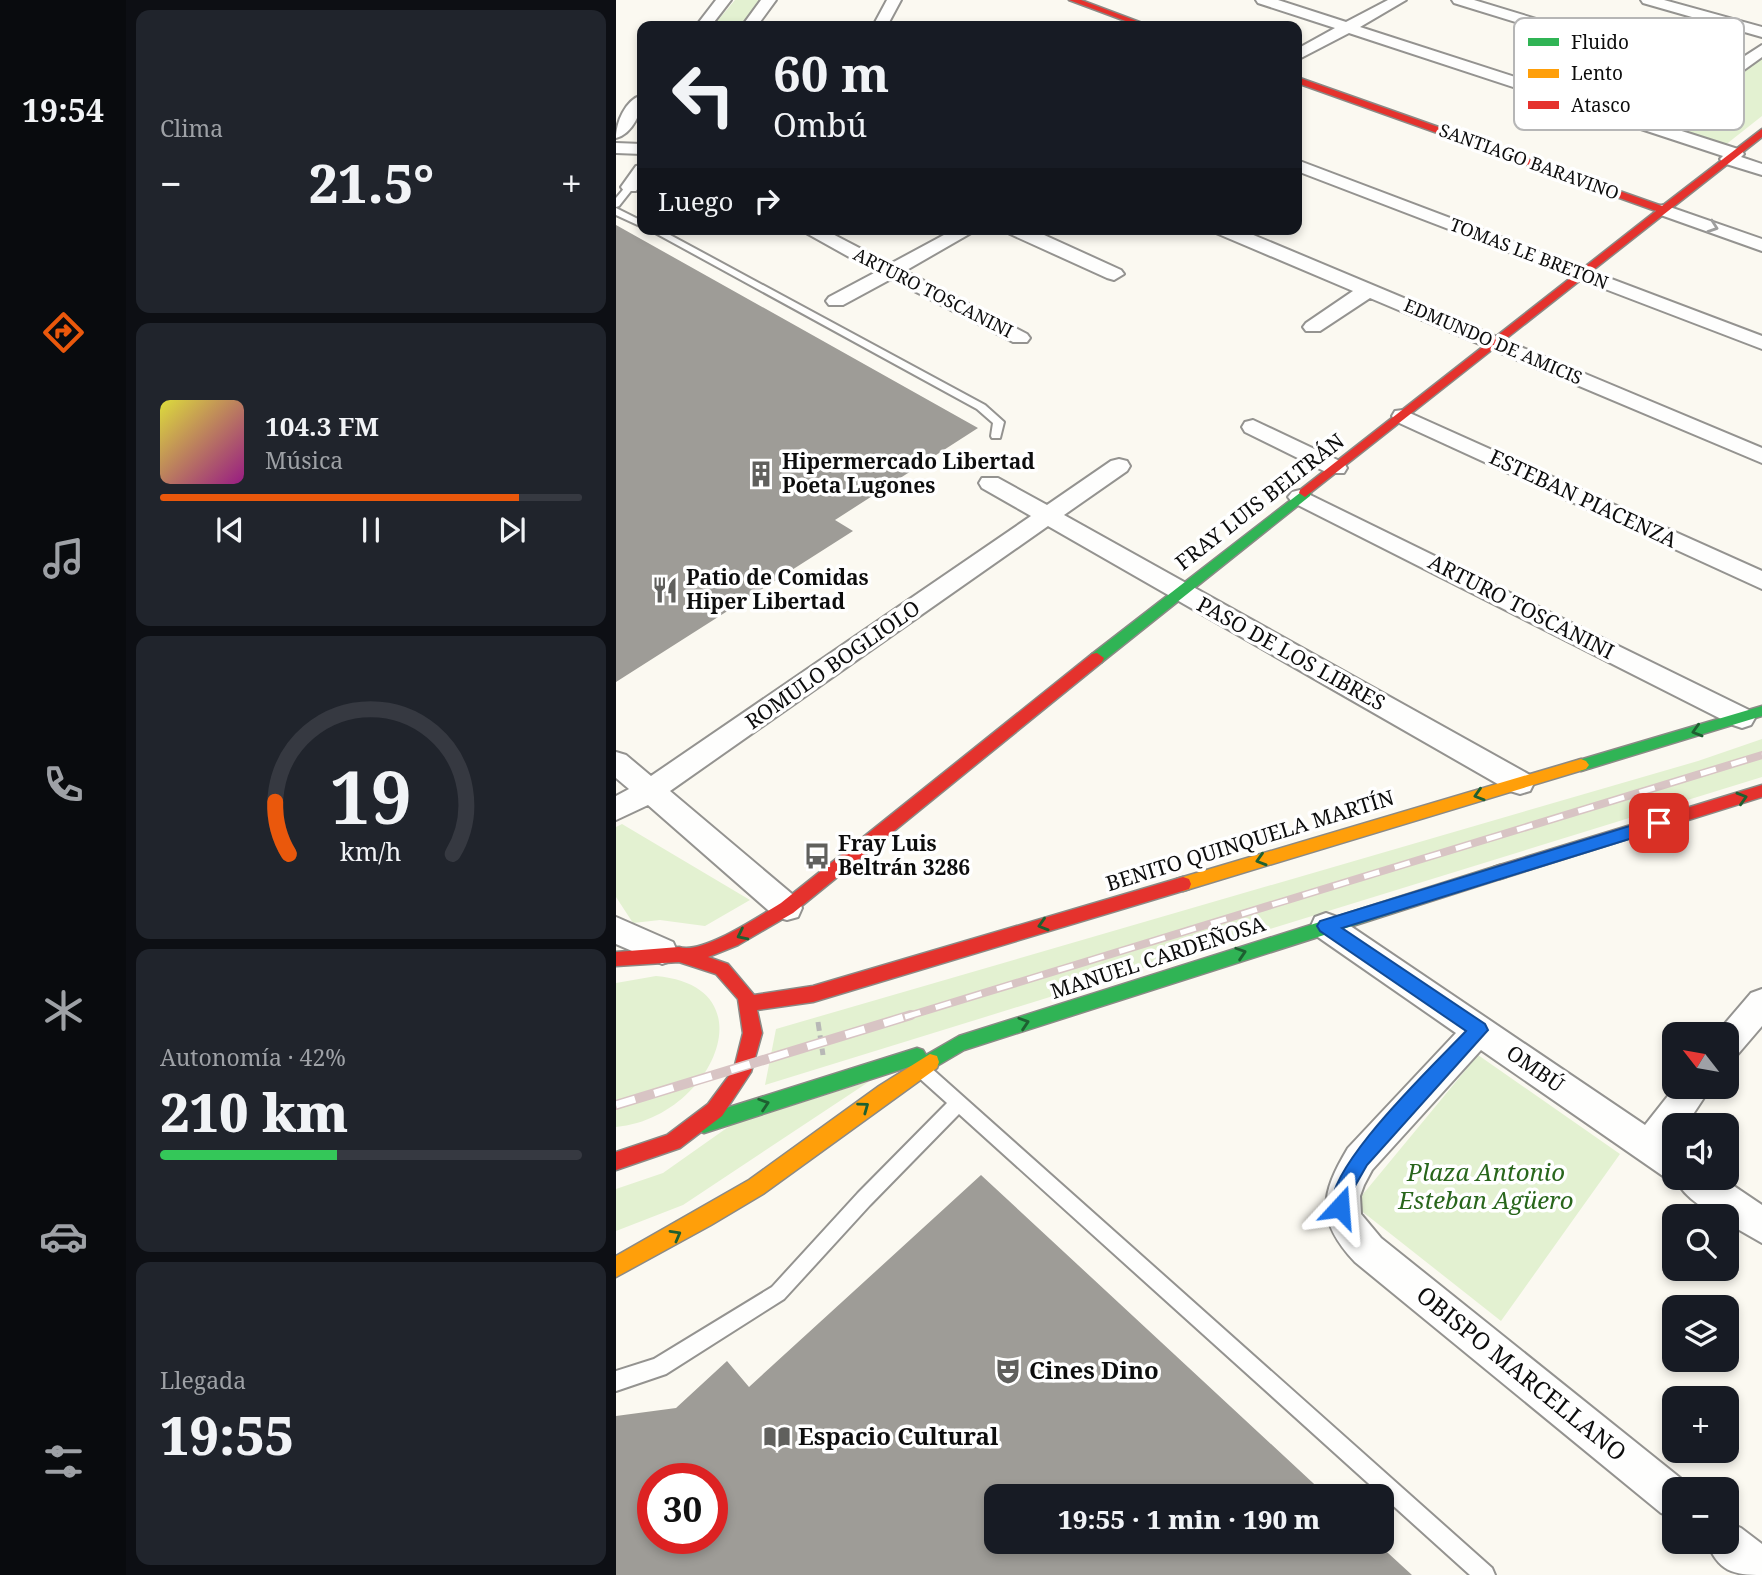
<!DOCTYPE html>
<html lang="es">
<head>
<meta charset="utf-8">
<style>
	body { margin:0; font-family:"Noto Serif",serif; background:#20242c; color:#f1f3f6; height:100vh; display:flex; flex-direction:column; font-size:26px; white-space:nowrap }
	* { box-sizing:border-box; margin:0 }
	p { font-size:23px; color:#9ea1a6 }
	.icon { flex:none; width:38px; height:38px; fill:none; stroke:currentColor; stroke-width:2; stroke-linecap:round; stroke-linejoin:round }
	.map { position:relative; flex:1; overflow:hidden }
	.side { display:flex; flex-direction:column; gap:10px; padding:10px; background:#0d0f14; width:490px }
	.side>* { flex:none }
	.hud { position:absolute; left:21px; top:21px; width:665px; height:214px; border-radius:14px; box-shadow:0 4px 10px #0003; background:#171b24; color:#f1f3f6; overflow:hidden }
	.needle { width:46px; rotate:301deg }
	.buttons { position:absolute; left:1046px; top:1022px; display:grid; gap:14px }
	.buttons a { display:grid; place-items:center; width:77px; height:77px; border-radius:14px; background:#171b24; box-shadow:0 4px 10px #0003; font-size:35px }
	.speed { position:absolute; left:21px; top:1463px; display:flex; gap:14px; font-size:35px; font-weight:700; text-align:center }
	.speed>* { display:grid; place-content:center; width:91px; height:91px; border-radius:50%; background:#171b24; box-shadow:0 4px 10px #0003; line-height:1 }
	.speed .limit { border:10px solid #d22; background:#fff; color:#111 }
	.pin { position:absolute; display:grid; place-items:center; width:60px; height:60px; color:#fff; margin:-30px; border-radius:14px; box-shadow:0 4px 10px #0006 }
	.me { position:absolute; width:77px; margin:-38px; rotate:19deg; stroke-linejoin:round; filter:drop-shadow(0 0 5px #0008) }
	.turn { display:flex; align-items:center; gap:24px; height:147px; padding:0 21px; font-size:32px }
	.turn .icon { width:91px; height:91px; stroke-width:2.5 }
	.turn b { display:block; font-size:49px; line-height:60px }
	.then { display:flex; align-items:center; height:66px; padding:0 21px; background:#0003; gap:14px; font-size:26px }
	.big { font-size:52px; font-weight:800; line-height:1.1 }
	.side .card { flex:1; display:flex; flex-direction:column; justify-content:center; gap:10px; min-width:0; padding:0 24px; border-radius:14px; background:#20242c }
	.side .dial { align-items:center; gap:0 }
	.dial svg { height:182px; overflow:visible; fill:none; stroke:#363941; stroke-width:7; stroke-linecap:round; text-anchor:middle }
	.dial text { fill:#f1f3f6; stroke:none }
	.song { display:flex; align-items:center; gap:21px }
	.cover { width:84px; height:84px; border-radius:10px; background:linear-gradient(135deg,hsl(60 70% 55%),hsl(310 70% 35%)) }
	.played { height:7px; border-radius:4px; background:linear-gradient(90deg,#ea580c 85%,#363941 85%) }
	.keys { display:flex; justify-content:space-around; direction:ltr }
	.heat { display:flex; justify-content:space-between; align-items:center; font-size:38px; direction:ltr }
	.charge { height:10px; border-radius:5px; background:linear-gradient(90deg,#34c759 42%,#363941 0) }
	.trip { position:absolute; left:368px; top:1484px; width:410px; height:70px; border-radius:14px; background:#171b24; box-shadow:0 4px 10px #0003; font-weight:800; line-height:70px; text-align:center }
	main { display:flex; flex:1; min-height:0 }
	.dock { display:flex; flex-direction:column; width:126px; justify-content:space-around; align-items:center; background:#090b0e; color:#9ea1a6 }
	.dock .icon { width:49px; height:49px }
	.dock .active { color:#ea580c }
	.dock b { font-size:32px; color:#f1f3f6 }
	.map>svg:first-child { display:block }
	.green { fill:#e3f1d1 }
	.building { fill:#9e9c97; fill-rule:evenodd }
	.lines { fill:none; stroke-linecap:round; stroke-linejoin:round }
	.lane-casing { stroke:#949390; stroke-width:4 }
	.street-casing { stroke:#949390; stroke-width:4 }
	.fast-casing { stroke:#8b8a86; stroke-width:3 }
	.slow-casing { stroke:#8b8a86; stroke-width:3 }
	.jam-casing { stroke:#8b8a86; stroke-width:3 }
	.path { stroke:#b8b8b6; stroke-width:5; stroke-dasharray:9 4.5; stroke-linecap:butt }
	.lane { fill:#fefefd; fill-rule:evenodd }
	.street { fill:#fefefd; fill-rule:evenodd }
	.fast { fill:#30b455; fill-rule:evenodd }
	.slow { fill:#ff9f0a; fill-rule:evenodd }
	.jam { fill:#e5322d; fill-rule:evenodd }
	.rail-far1-casing { stroke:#d8c4c4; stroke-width:8 }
	.rail-casing { stroke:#d8c4c4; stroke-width:10 }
	.rail-far1 { stroke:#fff; stroke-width:5; stroke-dasharray:16; stroke-linecap:butt }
	.rail { stroke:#fff; stroke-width:7; stroke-dasharray:20; stroke-linecap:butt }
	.oneway { stroke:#9e9e9d }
	.oneway2 { stroke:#1e6031 }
	.route { fill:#1a73e8; stroke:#114b97; stroke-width:2 }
	.labels { text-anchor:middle; stroke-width:7; stroke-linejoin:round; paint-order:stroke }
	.far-street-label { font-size:18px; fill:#0d0d0d; stroke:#fff }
	.poi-label { font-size:21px; font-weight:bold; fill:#0d0d0d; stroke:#fff; text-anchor:start }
	.street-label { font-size:21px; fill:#0d0d0d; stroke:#fff }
	.near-park-label { font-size:24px; font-style:italic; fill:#29661c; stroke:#fff }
	.near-poi-label { font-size:24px; font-weight:bold; fill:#0d0d0d; stroke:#fff; text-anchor:start }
	.near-street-label { font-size:24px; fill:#0d0d0d; stroke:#fff }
	.key { fill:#fff; stroke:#b6b6b6; stroke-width:2 }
	.key-label { font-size:19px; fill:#0d0d0d }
</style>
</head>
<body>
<main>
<nav class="dock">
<b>19:54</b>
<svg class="icon active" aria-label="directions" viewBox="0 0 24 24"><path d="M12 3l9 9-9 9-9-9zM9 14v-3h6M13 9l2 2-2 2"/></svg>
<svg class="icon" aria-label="music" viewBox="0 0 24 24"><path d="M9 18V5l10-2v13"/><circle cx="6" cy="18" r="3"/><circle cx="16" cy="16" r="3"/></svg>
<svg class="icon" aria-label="phone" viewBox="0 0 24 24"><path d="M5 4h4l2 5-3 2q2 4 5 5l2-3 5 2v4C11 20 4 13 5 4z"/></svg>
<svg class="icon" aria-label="climate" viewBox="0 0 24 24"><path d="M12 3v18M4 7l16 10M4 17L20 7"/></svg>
<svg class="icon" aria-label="car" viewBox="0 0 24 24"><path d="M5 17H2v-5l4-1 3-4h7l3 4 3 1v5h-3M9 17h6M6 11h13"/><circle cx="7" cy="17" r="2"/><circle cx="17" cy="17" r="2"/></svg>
<svg class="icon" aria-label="filters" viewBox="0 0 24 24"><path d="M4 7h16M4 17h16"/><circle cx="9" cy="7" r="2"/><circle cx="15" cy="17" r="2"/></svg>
</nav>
<section class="side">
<div class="card"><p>Clima</p>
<div class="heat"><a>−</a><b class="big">21.5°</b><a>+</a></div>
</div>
<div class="card">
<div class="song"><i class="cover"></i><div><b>104.3 FM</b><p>Música</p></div></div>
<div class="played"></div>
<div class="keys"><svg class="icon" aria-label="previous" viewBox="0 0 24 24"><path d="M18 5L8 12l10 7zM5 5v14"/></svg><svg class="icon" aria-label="pause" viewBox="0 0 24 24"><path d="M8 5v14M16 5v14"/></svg><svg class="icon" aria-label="next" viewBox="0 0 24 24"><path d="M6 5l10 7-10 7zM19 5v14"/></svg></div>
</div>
<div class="card dial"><svg viewBox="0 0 100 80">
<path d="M14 69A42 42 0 1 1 86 69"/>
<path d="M14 69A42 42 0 0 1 8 46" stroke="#ea580c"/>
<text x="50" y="56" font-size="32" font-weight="700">19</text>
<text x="50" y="72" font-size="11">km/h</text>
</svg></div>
<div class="card"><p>Autonomía · 42%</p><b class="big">210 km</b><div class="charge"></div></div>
<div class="card"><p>Llegada</p><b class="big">19:55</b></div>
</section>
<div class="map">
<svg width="1146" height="1575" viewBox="0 0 1146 1575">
	<rect width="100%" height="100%" fill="#fbf9f1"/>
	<path class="green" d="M119,0h27l-21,26h-28z
		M1146,55v61l-38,30 -61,-19z
		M1146,739v38l-997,308 11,-56 922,-268z
		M6,824l128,76 -45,26 -45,-6 -27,3 -17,-26v-70z
		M40,976c116,10 55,143 -40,151v-144z
		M862,1055l142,99 -119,167 -147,-116z
		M254,1081l-187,124 -67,26v-42l47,-16 68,-48z"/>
	<path class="building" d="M0,225l362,203 -143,92 18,11 -237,151z
		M365,1175l346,321h-331v46h380l36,33h-796v-159l60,-8 51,-47 22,26zM37,1479h59v59h-59z"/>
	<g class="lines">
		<g class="lane-casing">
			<path id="lane" d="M11,185l7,2 -15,19 -3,1v-9z
				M0,208l26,13v6l-26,-12z
				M32,229h11l326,176 19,17 -4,16h-8l-1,-2 2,-13 -16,-14z
				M308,1065l6,2 562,501 3,7h-25l-511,-461 -89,91 -86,94 -118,75 -50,17v-20l38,-12 118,-72 86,-94 89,-90 -29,-26 -2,-5 2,-5z"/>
		</g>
		<g class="street-casing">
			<path id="street" d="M100,0h15l-20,26h-15z
				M145,0h15l-19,26h-15z
				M271,0h14l-14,26h-14z
				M640,0h22l68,22 42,-22h18l-46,27 291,94 56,-40 -253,-78 -2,-3h22l243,74 45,-29v12l-96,69 75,24 3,4 -3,3 21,7v11l-39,-12 -3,-4 3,-3 -374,-123 -52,27v-11l38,-21 -77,-25z
				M1025,0h23l98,27v10l-119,-34z
				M26,95c1,15 -9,39 -26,43 0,-15 9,-38 26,-43z
				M0,143l26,1v10l-26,-1z
				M681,160l465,176v13l-465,-178z
				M26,165v17l-6,9h-12l-3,-4 15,-21z
				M1048,205l98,34v12l-104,-37 -3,-4 3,-4z
				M183,229h24l67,35 65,-35h23l-73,42 122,63 3,4 -3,4h-14l-122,-63 -48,26h-14l-3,-4 3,-4 47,-25z
				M390,229h25l90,41 3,4 -10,6 -7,-2 -99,-45z
				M598,229h25l523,219v15l-392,-165 -50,33h-14l-3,-4 3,-4 47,-32 -137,-58z
				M787,410l359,161v18l-367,-168 -3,-5 3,-5z
				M637,420l91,43 3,5 -3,5h-16l-83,-41 -3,-5 3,-5z
				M503,459l8,2 3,5 -3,5 -63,44 466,260 4,8 -4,8 -10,3 -10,-3 -462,-265 -378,265 128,108 4,9 -4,9 -11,3 -11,-3 -128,-112 -32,15v-24l13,-7 -13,-11v-26l10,3 25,21 380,-260 -49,-28 -3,-5 3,-5h16l49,27 64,-44z
				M684,490l451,221 4,7 -4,7 -9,3 -9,-3 -441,-223 -4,-5 4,-5z
				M710,913l11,4 308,208 30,-38h36l-25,38h-11l-3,18 3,2v33h47l40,27v38l-35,-20v-7c-16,0 -44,-20 -50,-35l-14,-5 -182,-126 -109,120 -8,15 -4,11 1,18 20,24 308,247 2,4h-16v30l-14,-6 -306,-251c-39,-42 -35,-67 -7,-114l108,-115 -141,-98 -4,-9 4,-9z
				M0,917l57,25 4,9 -4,9 -11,4 -46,-20z
				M1146,989v37l-24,28 -11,4v-24h-11l35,-41z
				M1111,1522l14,6 21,16v31c-29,0 -44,-4 -55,-33h20z"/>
		</g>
		<g class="fast-casing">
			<path id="fast" d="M689,489l6,4 -1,3 -208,166h-10l-2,-4 2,-4z
				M1146,706v10l-181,55 -8,-6 3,-4z
				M884,865l6,2 2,5 -2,5 -542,173 -34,20 -7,-2 -2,-5 -217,70 -7,-3 -2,-6 2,-6 7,-3 213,-67 6,2 3,5 33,-19z"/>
		</g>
		<g class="slow-casing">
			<path id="slow" d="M965,759l5,2 3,4 -3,4 -403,122 -6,-2 -2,-5 2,-5 6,-2z
				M314,1054l7,2 2,6 -2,6 -174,126 -52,31 -95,52v-21l133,-76 130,-94z"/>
		</g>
		<g class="jam-casing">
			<path id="jam" d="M453,0h12l69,26h-11z
				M681,77l365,129 100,-77v8l-457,360 -6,-4 1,-3 356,-279 -359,-128z
				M481,653l7,5 -2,4 -309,251 -55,32 -30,12 20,7 26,31 59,-9 370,-109 6,2 2,5 -2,5 -376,113 -56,8 5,23 -11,39 -29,44 -42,32 -64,22v-18l51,-17 41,-31 26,-35 9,-36 -5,-34 -22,-25 -37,-12 -63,4v-14l63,-5c23,8 80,-31 102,-44l311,-249z
				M1146,785v12l-262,82 -6,-2 -2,-5 2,-5 6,-2z"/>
		</g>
		<path class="path" d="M202,1022l5,33"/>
		<use href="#lane" class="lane"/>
		<use href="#street" class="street"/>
		<use href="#fast" class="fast"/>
		<use href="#slow" class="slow"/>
		<use href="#jam" class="jam"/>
		<g class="rail-far1-casing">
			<path id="rail-far1" d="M289,1017l857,-262"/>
		</g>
		<g class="rail-casing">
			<path id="rail" d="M0,1105l295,-90"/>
		</g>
		<use href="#rail-far1" class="rail-far1"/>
		<use href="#rail" class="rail"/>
	</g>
	<defs><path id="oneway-chevron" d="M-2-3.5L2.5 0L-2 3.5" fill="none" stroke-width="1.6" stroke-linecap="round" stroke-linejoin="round" transform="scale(1.75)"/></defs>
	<use class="oneway" href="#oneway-chevron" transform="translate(1097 227) rotate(19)"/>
	<g class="oneway2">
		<use href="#oneway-chevron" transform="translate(1081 731) rotate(164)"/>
		<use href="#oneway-chevron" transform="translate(863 795) rotate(163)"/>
		<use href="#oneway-chevron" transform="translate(1126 798) rotate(-17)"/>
		<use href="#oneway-chevron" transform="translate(645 860) rotate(163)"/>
		<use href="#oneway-chevron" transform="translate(427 925) rotate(163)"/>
		<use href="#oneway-chevron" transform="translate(126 935) rotate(154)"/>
		<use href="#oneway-chevron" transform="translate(625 953) rotate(-18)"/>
		<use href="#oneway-chevron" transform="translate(408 1023) rotate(-18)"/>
		<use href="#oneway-chevron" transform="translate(148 1104) rotate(-18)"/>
		<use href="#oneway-chevron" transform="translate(248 1107) rotate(-36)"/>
		<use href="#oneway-chevron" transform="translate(60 1235) rotate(-29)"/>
	</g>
	<path class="route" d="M1043,817l8,6 -2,5 -323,100 143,96 3,6 -121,135 -12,21 -8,28 -7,2 -7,-2c-17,-39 105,-153 133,-183l-146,-100 -3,-5 3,-5z"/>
	<defs>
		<g id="building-bare" transform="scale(2.1)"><path d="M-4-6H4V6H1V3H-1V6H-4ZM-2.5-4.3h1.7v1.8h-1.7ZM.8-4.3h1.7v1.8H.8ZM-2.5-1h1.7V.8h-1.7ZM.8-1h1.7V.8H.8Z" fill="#60605d" stroke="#fff" stroke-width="2.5" paint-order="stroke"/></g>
		<g id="restaurant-bare" transform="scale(2.1)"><path d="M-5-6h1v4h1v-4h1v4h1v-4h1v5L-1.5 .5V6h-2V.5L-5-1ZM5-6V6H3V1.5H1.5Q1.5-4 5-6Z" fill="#60605d" stroke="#fff" stroke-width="2.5" paint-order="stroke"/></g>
		<g id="bus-bare" transform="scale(2.1)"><path d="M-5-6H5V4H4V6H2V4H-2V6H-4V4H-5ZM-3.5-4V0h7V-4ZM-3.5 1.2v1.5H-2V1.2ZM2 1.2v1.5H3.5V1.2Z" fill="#60605d" stroke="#fff" stroke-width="2.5" paint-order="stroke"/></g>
		<g id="theatre-bare" transform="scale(2.1)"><path d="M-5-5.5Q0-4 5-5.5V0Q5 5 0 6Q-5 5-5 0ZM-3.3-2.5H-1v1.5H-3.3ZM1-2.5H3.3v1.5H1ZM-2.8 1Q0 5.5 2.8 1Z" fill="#60605d" stroke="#fff" stroke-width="2.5" paint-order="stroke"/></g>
		<g id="library-bare" transform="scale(2.1)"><path d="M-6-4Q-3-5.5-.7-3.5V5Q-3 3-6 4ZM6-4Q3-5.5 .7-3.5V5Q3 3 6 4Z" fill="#60605d" stroke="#fff" stroke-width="2.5" paint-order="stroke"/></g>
	</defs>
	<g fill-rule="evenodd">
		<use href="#building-bare" x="145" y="474"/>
		<use href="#restaurant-bare" x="49" y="590"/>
		<use href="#bus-bare" x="201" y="856"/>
		<use href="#theatre-bare" x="392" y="1371"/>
		<use href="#library-bare" x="161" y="1437"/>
	</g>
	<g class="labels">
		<g class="far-street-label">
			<text transform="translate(913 162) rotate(20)" y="6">SANTIAGO BARAVINO</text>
			<text transform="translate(913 254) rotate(21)" y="6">TOMAS LE BRETON</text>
			<text transform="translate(317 293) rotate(27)" y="6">ARTURO TOSCANINI</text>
			<text transform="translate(877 342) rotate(23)" y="6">EDMUNDO DE AMICIS</text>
		</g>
		<g class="poi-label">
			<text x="166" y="469">Hipermercado Libertad<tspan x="166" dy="24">Poeta Lugones</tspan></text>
			<text x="70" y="585">Patio de Comidas<tspan x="70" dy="24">Hiper Libertad</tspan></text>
			<text x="222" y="851">Fray Luis<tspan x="222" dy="24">Beltrán 3286</tspan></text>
		</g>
		<g class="street-label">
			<text transform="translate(967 499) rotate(25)" y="7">ESTEBAN PIACENZA</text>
			<text transform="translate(644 502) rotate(-38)" y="7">FRAY LUIS BELTRÁN</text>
			<text transform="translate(905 607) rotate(27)" y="7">ARTURO TOSCANINI</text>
			<text transform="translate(675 654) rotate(29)" y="7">PASO DE LOS LIBRES</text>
			<text transform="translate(217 665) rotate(-35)" y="7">ROMULO BOGLIOLO</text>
			<text transform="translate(634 841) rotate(-17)" y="7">BENITO QUINQUELA MARTÍN</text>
			<text transform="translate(542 958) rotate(-18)" y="7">MANUEL CARDEÑOSA</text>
			<text transform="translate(919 1069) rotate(35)" y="7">OMBÚ</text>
		</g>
		<g class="near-park-label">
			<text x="870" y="1181">Plaza Antonio<tspan x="870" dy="28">Esteban Agüero</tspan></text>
		</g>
		<g class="near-poi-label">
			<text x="413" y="1379">Cines Dino</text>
			<text x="182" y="1445">Espacio Cultural</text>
		</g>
		<g class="near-street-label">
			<text transform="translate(905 1374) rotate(39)" y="8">OBISPO MARCELLANO</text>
		</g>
	</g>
	<rect x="898" y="18" width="230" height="112" rx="10" class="key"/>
	<rect x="912" y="38" width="31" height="8" fill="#30b455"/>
	<rect x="912" y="69" width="31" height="9" fill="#ff9f0a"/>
	<rect x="912" y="101" width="31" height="8" fill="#e5322d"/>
	<g class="key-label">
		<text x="955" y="49">Fluido</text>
		<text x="955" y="80">Lento</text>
		<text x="955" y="112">Atasco</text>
	</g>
</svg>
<div class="buttons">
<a><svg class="needle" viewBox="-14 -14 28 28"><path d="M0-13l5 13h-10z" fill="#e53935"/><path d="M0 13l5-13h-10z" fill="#9ea1a6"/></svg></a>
<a><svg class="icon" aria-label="sound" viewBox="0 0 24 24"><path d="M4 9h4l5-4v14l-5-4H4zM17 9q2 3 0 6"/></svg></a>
<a><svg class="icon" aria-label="search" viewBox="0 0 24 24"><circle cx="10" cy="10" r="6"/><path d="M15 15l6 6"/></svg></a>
<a><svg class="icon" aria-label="layers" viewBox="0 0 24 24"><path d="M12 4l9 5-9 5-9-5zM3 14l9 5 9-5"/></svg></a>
<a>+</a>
<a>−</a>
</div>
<div class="speed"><div class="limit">30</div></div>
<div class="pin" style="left:1043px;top:823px;background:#d93025"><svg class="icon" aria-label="arrive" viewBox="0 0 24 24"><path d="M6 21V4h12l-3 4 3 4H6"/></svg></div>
<svg class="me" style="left:724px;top:1207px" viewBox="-20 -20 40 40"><path d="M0-17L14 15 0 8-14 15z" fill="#1a73e8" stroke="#fff" stroke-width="4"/></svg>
<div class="trip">19:55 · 1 min · 190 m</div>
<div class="hud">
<div class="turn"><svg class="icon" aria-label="left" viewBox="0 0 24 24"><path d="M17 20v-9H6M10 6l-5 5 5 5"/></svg><div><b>60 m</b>Ombú</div></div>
<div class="then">Luego<svg class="icon" aria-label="right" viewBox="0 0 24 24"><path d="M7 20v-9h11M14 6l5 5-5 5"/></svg></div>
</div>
</div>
</main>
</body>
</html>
